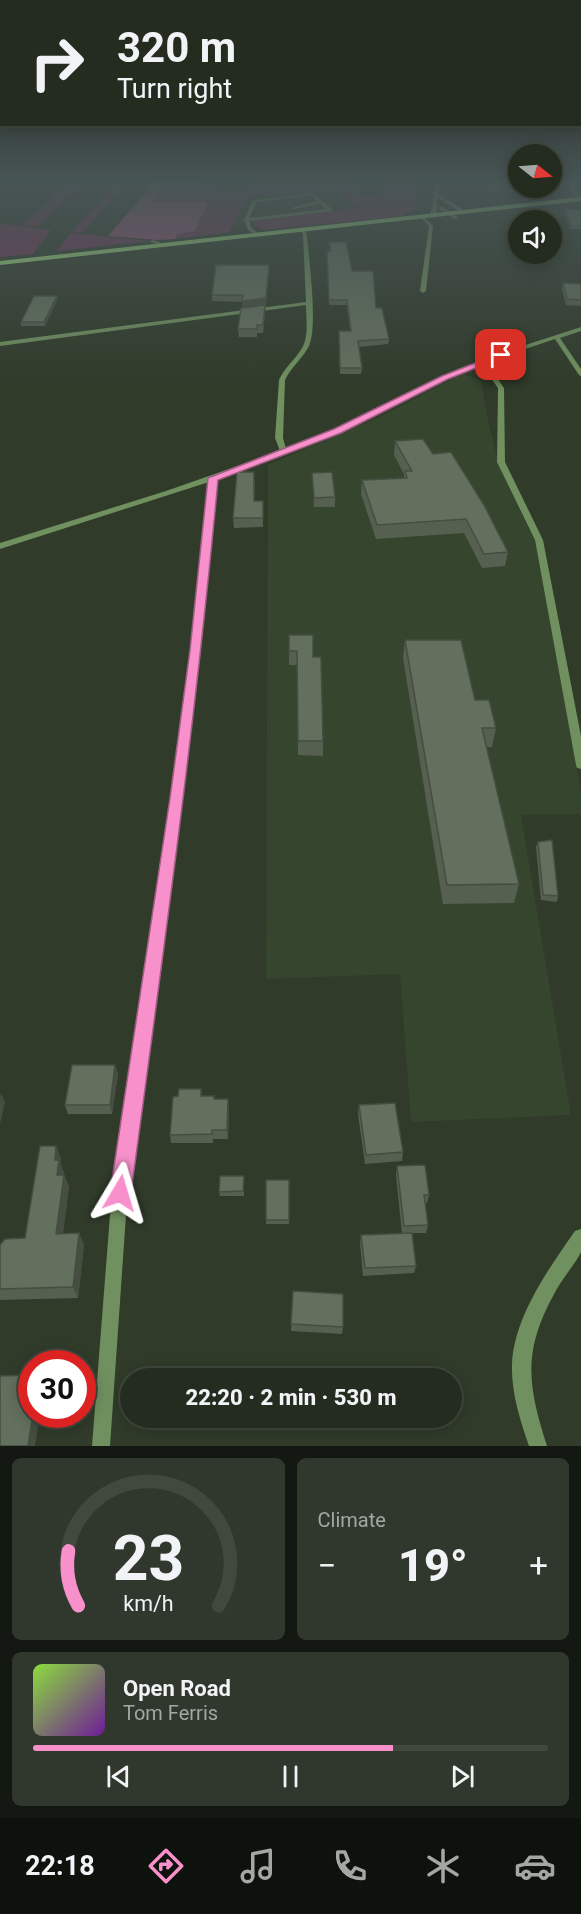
<!DOCTYPE html>
<html lang="en">
<head>
<meta charset="utf-8">
<style>
	body { margin:0; font-family:Roboto,sans-serif; background:#30382d; color:#f1f3f6; height:100vh; display:flex; flex-direction:column; font-size:22px; white-space:nowrap }
	* { box-sizing:border-box; margin:0 }
	p { font-size:20px; color:#a3a7a5 }
	.icon { flex:none; width:33px; height:33px; fill:none; stroke:currentColor; stroke-width:2; stroke-linecap:round; stroke-linejoin:round }
	.map { position:relative; height:1446px; overflow:hidden }
	.panel { display:flex; flex-direction:column; gap:12px; padding:12px; background:#141812; flex:1 }
	.panel>* { flex:none }
	.top-card { position:absolute; left:0px; top:0px; width:582px; height:126px; box-shadow:0 3px 15px #0003,0 0 0 2px #41483e; background:#242c20; color:#f1f3f6; overflow:hidden }
	.needle { width:39px; rotate:107deg }
	.controls { position:absolute; left:508px; top:144px; display:grid; gap:12px }
	.controls a { display:grid; place-items:center; width:54px; height:54px; border-radius:50%; background:#242c20; box-shadow:0 3px 15px #0003,0 0 0 2px #41483e; font-size:30px }
	.speed { position:absolute; left:18px; top:1350px; display:flex; gap:12px; font-size:30px; font-weight:700; text-align:center }
	.speed>* { display:grid; place-content:center; width:78px; height:78px; border-radius:50%; background:#242c20; box-shadow:0 3px 15px #0003,0 0 0 2px #41483e; line-height:1 }
	.speed .limit { border:9px solid #d22; background:#fff; color:#111 }
	.pin { position:absolute; display:grid; place-items:center; width:51px; height:51px; color:#fff; margin:-26px; border-radius:12px; box-shadow:0 3px 9px #0006 }
	.me { position:absolute; width:66px; margin:-33px; rotate:7deg; stroke-linejoin:round; filter:drop-shadow(0 0 4px #0008) }
	.turn { display:flex; align-items:center; gap:21px; height:126px; padding:0 18px; font-size:27px }
	.turn .icon { width:78px; height:78px; stroke-width:2.5 }
	.turn b { display:block; font-size:42px; line-height:51px }
	.big { font-size:45px; font-weight:800; line-height:1.1 }
	.panel .tile { flex:1; display:flex; flex-direction:column; justify-content:center; gap:9px; min-width:0; padding:0 21px; border-radius:9px; background:#30382d }
	.panel .dial { align-items:center; gap:0 }
	.dial svg { height:156px; overflow:visible; fill:none; stroke:#41483e; stroke-width:7; stroke-linecap:round; text-anchor:middle }
	.dial text { fill:#f1f3f6; stroke:none }
	.song { display:flex; align-items:center; gap:18px }
	.cover { width:72px; height:72px; border-radius:9px; background:linear-gradient(135deg,hsl(90 70% 55%),hsl(280 70% 35%)) }
	.played { height:6px; border-radius:3px; background:linear-gradient(90deg,#f890cb 70%,#41483e 70%) }
	.keys { display:flex; justify-content:space-around; direction:ltr }
	.heat { display:flex; justify-content:space-between; align-items:center; font-size:33px; direction:ltr }
	.panel .tiles { flex:1; display:grid; gap:12px; grid-template-columns:1fr 1fr }
	.tile:last-child { grid-column:span 2 }
	.trip { position:absolute; left:120px; top:1368px; width:342px; height:60px; border-radius:30px; background:#242c20; box-shadow:0 3px 15px #0003,0 0 0 2px #41483e; font-weight:800; line-height:60px; text-align:center }
	.tabs { display:flex; height:96px; justify-content:space-around; align-items:center; background:#0e120d; color:#a3a7a5 }
	.tabs .icon { width:42px; height:42px }
	.tabs .active { color:#f890cb }
	.tabs b { font-size:27px; color:#f1f3f6 }
	.map>svg:first-child { display:block }
	.built { fill:#36452e }
	.green { fill:#75355b }
	.forest { fill:#9e527f }
	.lines { fill:none; stroke-linecap:round; stroke-linejoin:round }
	.minor-tunnel { stroke:#485242; stroke-width:4.5; stroke-dasharray:4.5 2; stroke-linecap:butt }
	.minor { fill:#70905f; fill-rule:evenodd }
	.major { fill:#a5e782; fill-rule:evenodd }
	.wall { fill:#556050 }
	.shaded-wall { fill:#454e41 }
	.building { fill:#63705d; stroke:#454e41; stroke-width:1.5 }
	.route { fill:#f890cb; stroke:#a15e84; stroke-width:1.5 }
</style>
</head>
<body>
<div class="map">
<svg width="581" height="1446" viewBox="0 0 581 1446">
	<rect width="100%" height="100%" fill="#303b2a"/>
	<path class="built" d="M336,189l22,20 -125,17 14,-29z
		M462,374l19,6 6,36 12,49 36,77 46,249v23l-60,1 50,300 -160,7 -11,-148 -134,5 2,-514 109,-47z"/>
	<path class="green" d="M70,182h15l-48,45 -16,-2z
		M119,182h9l-46,51 -10,-2z
		M199,182h20l-6,8 44,-3 2,-5h102l-2,14h21l2,-14h34l-1,26 -1,3 -9,2 -1,3 -140,14 -10,-4 -1,-4 12,-4 93,-10 -22,-19 -89,8 -17,35 -55,7 33,-36 -56,-1 16,-16h29z
		M0,224l51,6 -18,24 -33,3z
		M71,233l78,8 -92,10z"/>
	<path class="forest" d="M155,182h44l-2,4h-29l-16,16h56l-13,29 -17,3 -3,5 -17,1 -50,-4z"/>
	<g class="lines">
		<path class="minor-tunnel" d="M314,205v4"/>
		<path class="minor" d="M436,182h4l-2,12 27,17v2h-4l-24,-16v15l-4,5h-4c4,-6 5,-25 7,-35z
			M569,182h4l4,11 4,4v3l-8,-6z
			M313,193l19,16v2l-83,10 3,7 8,7 -2,1 -10,-6 -4,-10 9,-20zM310,195l7,6 -26,7 2,1 27,-5 6,5 -77,9 8,-16z
			M439,207h4l16,11 -4,1 -16,-10z
			M419,216h4l10,10 -7,65 -3,2 -3,-2 9,-65z
			M300,229h4l3,6c2,25 11,91 2,111 -6,12 -18,21 -24,34l-2,58 3,11 60,-25 112,-55 52,-19 71,-23v4l-21,7 21,31v7l-2,-1 -24,-36 -69,23 18,26 1,74 38,78 38,196v33l-4,-1 -1,-3 -41,-225 -38,-78 1,-74 -17,-24 -35,15 -108,55 -121,45 -16,171 -18,148 -57,417 -16,231h-18l18,-231 61,-417 20,-148 18,-168 -209,67v-6l166,-52 114,-40 -5,-13 4,-58c5,-12 16,-20 23,-32 7,-12 4,-29 4,-43l-306,41v-4l306,-40 -3,-67z
			M152,240l8,2v1l-2,1 -8,-2z
			M581,1229c0,6 0,17 0,23 -4,9 -17,25 -23,35 -35,61 -32,94 -11,159h-18c-9,-26 -18,-54 -17,-82 2,-47 37,-96 63,-133z"/>
		<path class="major" d="M581,197v4l-581,64v-4z"/>
	</g>
	<path class="wall" d="M478,182h41l9,7 -1,4 -47,-4z
		M565,209l16,1v19h-11l-6,-16z
		M329,242l23,29 24,37 13,31 -1,5 -29,3 3,21 -1,6h-21l-1,-38 11,-5 -3,-26h-18l-2,-50 3,-4z
		M269,272l-6,61h-6v4h-18l-1,-8 4,-21v-6l-30,-1v-6z
		M563,283l18,1v22l-15,-1 -4,-16z
		M57,296v4l-12,26h-24v-4z
		M395,441l38,13 75,98 -3,14 -23,2 -18,-35 -88,6 -15,-45 1,-14 42,-2v-4l-10,-19z
		M312,473l23,24v10h-21z
		M255,481l-1,20h9v26l-29,1 -1,-10z
		M289,635l24,22 10,84v15l-25,-1 -1,-90h-8z
		M405,640l70,60 21,28 -4,19h-6l33,137 -5,19 -71,1 -40,-246z
		M538,842l20,54 -1,6 -16,-2 -5,-53z
		M115,1065l3,9 -6,40h-44l-3,-9z
		M201,1089l1,7h12v3l15,9 -1,31h-15v4h-42l-1,-8 8,-39z
		M359,1105l44,47 -1,9 -37,3 -7,-50z
		M56,1146l5,13v6l3,8v2l5,12 -6,46h16l5,12 -6,53 -78,2v-55l25,-7z
		M397,1166l32,29 -2,8h-2l3,22 -2,8h-14l4,33 -2,7 -51,3 -3,-33 1,-8 41,-1 -6,-59z
		M244,1180v16h-24l-1,-4z
		M266,1180h23v44h-23z
		M293,1291l50,36 -1,7 -51,-3z"/>
	<path class="shaded-wall" d="M269,265l-3,40 -24,3v-7z
		M57,296v4l-12,26 -1,-4z
		M115,1065l3,9 -6,40 -2,-9z
		M1,1093l4,9 -5,22v-27z
		M228,1099l1,9 -1,31 -1,-9z
		M56,1146l5,13v6l3,8 -2,14 -5,-12 -2,-15z
		M64,1175l5,12 -8,58 -5,-11z
		M79,1233l5,12 -6,53 -5,-11z
		M33,1414h7l-5,32h-7z"/>
	<path class="building" d="M479,182h40v6h8l1,1 -48,-3z
		M565,209l16,1v16h-11z
		M329,242h17l6,29h21l3,37h6l7,31 -31,2 4,27h-22l-1,-37h12l-4,-31h-18l-2,-49h4z
		M216,265h53l-3,33 -24,3 1,-6h-31z
		M563,283l18,1v16l-14,-1z
		M34,296h23l-13,26h-23z
		M265,305l-2,20h-6v4h-19l3,-21z
		M423,439l10,15 18,-2 33,53 24,47 -24,2 -18,-35 -89,6 -15,-45 45,-2 -2,-7h7l-17,-30z
		M237,472h17v29h9v17h-30z
		M332,472l3,25 -21,1 -2,-25z
		M289,635h24v22h8l2,84h-25l-1,-90h-8z
		M405,640h56l14,60h14l7,28h-14l37,156 -72,1z
		M552,840l6,56 -15,-1 -5,-53z
		M72,1065h43l-5,40h-45z
		M179,1089h22v7h13v3h14l-1,31h-15v4l-42,1 3,-38 5,-1z
		M395,1103l8,49 -37,3 -7,-50z
		M40,1146h16l-1,14h4l-2,15h7l-8,59 23,-1 -6,54 -73,2v-44l5,-6 20,-1z
		M425,1165l4,30h-5l4,30 -24,1 -7,-60z
		M220,1176h24l-1,15 -24,1z
		M266,1180h23v40h-23z
		M412,1233l4,33 -51,2 -4,-33z
		M293,1291l50,3v33l-52,-3z
		M32,1375v39h1l-5,32h-28v-70z"/>
	<linearGradient id="sky" x2="0" y2="1"><stop stop-color="#1a2017"/><stop offset="0.47" stop-color="#485555"/><stop offset="1" stop-color="#485555" stop-opacity="0"/></linearGradient>
	<rect width="581" height="385" fill="url(#sky)"/>
	<path class="route" d="M501,353l4,2 -1,2 -56,22 -107,54 -123,47c-22,238 -55,476 -87,713l-3,8 -8,3 -7,-3 -3,-8 60,-395 20,-148 18,-172 126,-49 108,-53z"/>
</svg>
<div class="controls">
<a><svg class="needle" viewBox="-14 -14 28 28"><path d="M0-13l5 13h-10z" fill="#e53935"/><path d="M0 13l5-13h-10z" fill="#a3a7a5"/></svg></a>
<a><svg class="icon" aria-label="sound" viewBox="0 0 24 24"><path d="M4 9h4l5-4v14l-5-4H4zM17 9q2 3 0 6"/></svg></a>
</div>
<div class="speed"><div class="limit">30</div></div>
<div class="pin" style="left:501px;top:355px;background:#d93025"><svg class="icon" aria-label="arrive" viewBox="0 0 24 24"><path d="M6 21V4h12l-3 4 3 4H6"/></svg></div>
<svg class="me" style="left:120px;top:1193px" viewBox="-20 -20 40 40"><path d="M0-17L14 15 0 8-14 15z" fill="#f890cb" stroke="#fff" stroke-width="4"/></svg>
<div class="trip">22:20 · 2 min · 530 m</div>
<div class="top-card">
<div class="turn"><svg class="icon" aria-label="right" viewBox="0 0 24 24"><path d="M7 20v-9h11M14 6l5 5-5 5"/></svg><div><b>320 m</b>Turn right</div></div>
</div>
</div>
<section class="panel">
<div class="tiles">
<div class="tile dial"><svg viewBox="0 0 100 80">
<path d="M14 69A42 42 0 1 1 86 69"/>
<path d="M14 69A42 42 0 0 1 9 41" stroke="#f890cb"/>
<text x="50" y="56" font-size="32" font-weight="700">23</text>
<text x="50" y="72" font-size="11">km/h</text>
</svg></div>
<div class="tile"><p>Climate</p>
<div class="heat"><a>−</a><b class="big">19°</b><a>+</a></div>
</div>
<div class="tile">
<div class="song"><i class="cover"></i><div><b>Open Road</b><p>Tom Ferris</p></div></div>
<div class="played"></div>
<div class="keys"><svg class="icon" aria-label="previous" viewBox="0 0 24 24"><path d="M18 5L8 12l10 7zM5 5v14"/></svg><svg class="icon" aria-label="pause" viewBox="0 0 24 24"><path d="M8 5v14M16 5v14"/></svg><svg class="icon" aria-label="next" viewBox="0 0 24 24"><path d="M6 5l10 7-10 7zM19 5v14"/></svg></div>
</div>
</div>
</section>
<nav class="tabs">
<b>22:18</b>
<svg class="icon active" aria-label="directions" viewBox="0 0 24 24"><path d="M12 3l9 9-9 9-9-9zM9 14v-3h6M13 9l2 2-2 2"/></svg>
<svg class="icon" aria-label="music" viewBox="0 0 24 24"><path d="M9 18V5l10-2v13"/><circle cx="6" cy="18" r="3"/><circle cx="16" cy="16" r="3"/></svg>
<svg class="icon" aria-label="phone" viewBox="0 0 24 24"><path d="M5 4h4l2 5-3 2q2 4 5 5l2-3 5 2v4C11 20 4 13 5 4z"/></svg>
<svg class="icon" aria-label="climate" viewBox="0 0 24 24"><path d="M12 3v18M4 7l16 10M4 17L20 7"/></svg>
<svg class="icon" aria-label="car" viewBox="0 0 24 24"><path d="M5 17H2v-5l4-1 3-4h7l3 4 3 1v5h-3M9 17h6M6 11h13"/><circle cx="7" cy="17" r="2"/><circle cx="17" cy="17" r="2"/></svg>
</nav>
</body>
</html>
